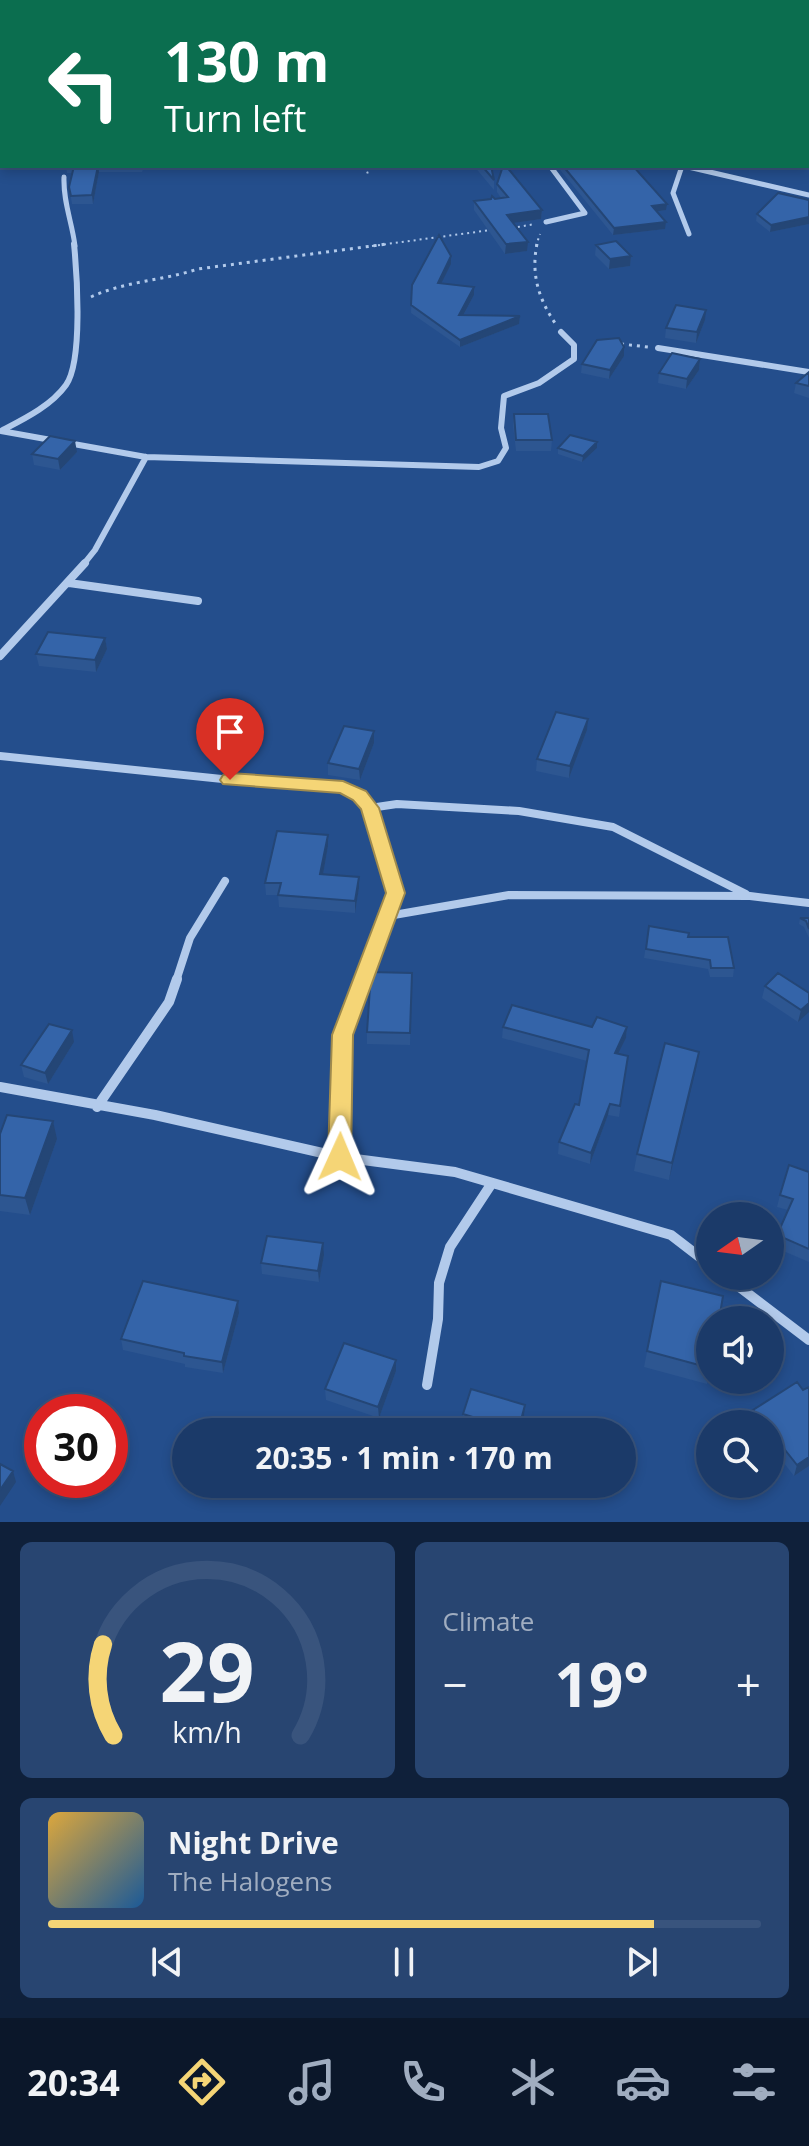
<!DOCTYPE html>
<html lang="en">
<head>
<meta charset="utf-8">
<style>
	body { margin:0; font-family:"Open Sans",sans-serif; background:#284571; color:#f1f3f6; height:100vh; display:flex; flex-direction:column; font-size:30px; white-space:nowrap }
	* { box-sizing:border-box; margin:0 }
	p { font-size:26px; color:#a0adc0 }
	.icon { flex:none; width:44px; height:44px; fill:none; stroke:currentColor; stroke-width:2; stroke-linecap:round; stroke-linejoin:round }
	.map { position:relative; height:1522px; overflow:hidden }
	.side { display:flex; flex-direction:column; gap:20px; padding:20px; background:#0f203a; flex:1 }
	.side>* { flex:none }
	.banner { position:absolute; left:0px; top:0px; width:810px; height:168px; box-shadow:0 4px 12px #0003,0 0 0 2px #39547d; background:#0b6e4f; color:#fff; overflow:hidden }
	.needle { width:52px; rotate:256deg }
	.controls { position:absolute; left:696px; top:1202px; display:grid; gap:16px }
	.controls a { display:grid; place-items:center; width:88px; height:88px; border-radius:50%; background:#1b3a69; box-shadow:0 4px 12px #0003,0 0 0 2px #39547d; font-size:40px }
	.speed { position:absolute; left:24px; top:1394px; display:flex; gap:16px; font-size:40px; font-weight:700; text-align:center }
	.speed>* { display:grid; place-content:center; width:104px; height:104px; border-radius:50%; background:#1b3a69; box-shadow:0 4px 12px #0003,0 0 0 2px #39547d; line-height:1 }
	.speed .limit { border:12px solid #d22; background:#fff; color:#111 }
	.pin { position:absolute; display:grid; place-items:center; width:68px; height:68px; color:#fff; margin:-82px -34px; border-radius:50% 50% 50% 0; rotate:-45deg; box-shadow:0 0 8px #0007 }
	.pin .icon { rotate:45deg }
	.me { position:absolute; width:88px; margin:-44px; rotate:1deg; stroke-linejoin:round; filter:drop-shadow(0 0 6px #0008) }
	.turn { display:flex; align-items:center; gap:28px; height:168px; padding:0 32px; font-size:36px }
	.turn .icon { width:104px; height:104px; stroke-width:2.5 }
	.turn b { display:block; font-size:56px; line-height:68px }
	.big { font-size:60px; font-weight:700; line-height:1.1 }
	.side .widget { flex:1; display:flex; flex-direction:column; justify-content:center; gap:12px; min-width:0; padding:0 28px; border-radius:12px; background:#284571 }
	.side .dial { align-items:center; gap:0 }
	.dial svg { height:208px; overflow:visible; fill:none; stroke:#39547d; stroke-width:7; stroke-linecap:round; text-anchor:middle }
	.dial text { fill:#f1f3f6; stroke:none }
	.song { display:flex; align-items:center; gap:24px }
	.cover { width:96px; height:96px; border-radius:12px; background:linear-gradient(135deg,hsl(40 70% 55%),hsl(210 70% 35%)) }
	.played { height:8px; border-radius:4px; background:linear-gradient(90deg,#f5d576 85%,#39547d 85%) }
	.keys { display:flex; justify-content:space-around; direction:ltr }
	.heat { display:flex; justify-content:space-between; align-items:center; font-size:44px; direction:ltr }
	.side .tiles { flex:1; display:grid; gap:20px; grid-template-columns:1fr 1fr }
	.widget:last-child { grid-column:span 2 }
	.trip { position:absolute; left:172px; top:1418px; width:464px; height:80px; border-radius:40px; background:#1b3a69; box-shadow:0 4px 12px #0003,0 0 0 2px #39547d; font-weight:700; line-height:80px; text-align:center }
	.tabs { display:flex; height:128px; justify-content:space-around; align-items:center; background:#0b172a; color:#a0adc0 }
	.tabs .icon { width:56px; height:56px }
	.tabs .current { color:#f5d576 }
	.tabs b { font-size:36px; color:#f1f3f6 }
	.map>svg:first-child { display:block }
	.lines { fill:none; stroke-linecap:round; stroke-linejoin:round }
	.path-far1 { stroke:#b2caeb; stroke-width:2; stroke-dasharray:2 4; stroke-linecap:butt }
	.path { stroke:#b2caeb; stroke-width:3; stroke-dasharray:3 5; stroke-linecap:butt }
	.street-far3 { stroke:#b2caeb; stroke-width:5 }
	.street-far2 { stroke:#b2caeb; stroke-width:6 }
	.street-far1 { stroke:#b2caeb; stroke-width:8 }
	.street { stroke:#b2caeb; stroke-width:10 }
	.wall { fill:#2d5691 }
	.shaded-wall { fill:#244676 }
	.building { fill:#3464a9; stroke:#244676; stroke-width:2 }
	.route { fill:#f5d576; stroke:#9f8a4d; stroke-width:2 }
</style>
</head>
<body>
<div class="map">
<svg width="809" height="1522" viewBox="0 0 809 1522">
	<rect width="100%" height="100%" fill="#244e8c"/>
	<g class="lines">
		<path class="path-far1" d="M71,0l7,2
			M365,166l3,8
			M512,228l23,-4
			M372,246l119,-16
			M536,246l4,-12"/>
		<path class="path" d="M537,244c-6,29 1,54 18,79
			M91,297c34,-16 71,-16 107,-28l189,-25
			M621,344l27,3"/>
		<path class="street-far3" d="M673,0l4,2
			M682,166l-9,27 16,41
			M684,166l125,29
			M64,177c-1,25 8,45 11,69
			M546,222l39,-9 -35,-47"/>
		<path class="street-far2" d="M74,244c3,30 9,117 -8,141 -15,21 -42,34 -65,46l145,26 333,10 19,-6 8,-13 -5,-20 3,-32 35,-13 35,-24v-14l-13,-13
			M658,348l151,24
			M83,565l12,-15 51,-93"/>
		<path class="street-far1" d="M69,583l129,18
			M0,656l85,-93
			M0,756l260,27 83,4 17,9 10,12 26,85 -33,88
			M370,808l27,-4 122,7 94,16 133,67
			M388,916l121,-21 241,1 59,7
			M176,981l14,-43 35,-57"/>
		<path class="street" d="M0,1087l155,28 185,42 115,15 216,63 39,30
			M97,1107l72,-105 8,-23
			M340,1157l3,-122 21,-56
			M725,1276l84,64
			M427,1385l11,-66 1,-36 11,-36 42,-64"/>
	</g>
	<path class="wall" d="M66,166h78l-2,6h-43l-6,32h-21l-3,-17 3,-14h-5z
		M474,166h17l3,14v10z
		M557,166h76l33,44 -9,1 8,18 -52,6z
		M497,184l45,26 -1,9 -28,4 14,28 -22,3 -31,-44v-9l27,-3 -4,-6z
		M809,200v24l-39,8 -14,-11 1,-7z
		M596,245l35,11 -1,10 -21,3 -14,-14z
		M451,264l-10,19 33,12 -11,21h57l-1,8 -59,23 -49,-34 1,-28z
		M705,320l-9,23 -31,-5 1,-10z
		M624,347v9l-15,23 -28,-6 1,-9z
		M700,359l-1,11 -13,19 -28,-6 1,-10z
		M809,372v26l-15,-5 2,-10z
		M514,414l38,26 -1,11h-35l-3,-26z
		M597,442v6l-15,14 -24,-8v-6z
		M77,452l-17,18 -26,-5 -2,-11z
		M105,638l2,11 -11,23 -57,-6 -3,-12z
		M587,730l-18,48 -33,-7 1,-12z
		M374,731v12l-14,37 -32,-5v-12z
		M328,846l-5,28 36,14 -4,25 -76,-6 -1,-12h-12l-1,-12z
		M800,918h9v20l-5,-11 -5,-3z
		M649,926l39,11 46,31 -1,9h-23l-2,-8 -64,-11z
		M412,973l-2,72 -43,-1v-12z
		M765,986l44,7 -11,29 -36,-24z
		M503,1027h124l-1,11 -8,16 10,2 -9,61 -11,-2 -18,49 -32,-10 1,-12 20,-37 8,-44 -85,-23z
		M74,1042l-26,42 -24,-7 -3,-12z
		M699,1052l-30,128 -35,-9 3,-17z
		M0,1134l57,5 -27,76 -30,-4z
		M809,1172v90l-35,-15 3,-12 11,-25 -11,-3 3,-12z
		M324,1255l-5,27 -57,-8 -1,-11z
		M661,1281l49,39v50l-3,14 -63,-17z
		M238,1301l1,12 -16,60 -38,-6v-3l-62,-14 -2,-11z
		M396,1371l-17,47 -53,-18 -1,-11z
		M809,1387v79l-15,10 -24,-31v-21h-17l-3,-3 3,-11z
		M525,1405l-1,11 -4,16h-35l-22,-7v-11z"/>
	<path class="shaded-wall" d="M547,0h40l-18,2h-22z
		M98,166l1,6 -6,32 -1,-9z
		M667,204l-1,6 -14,2v-6z
		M542,210l-1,9 -34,5v-9z
		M809,217v7l-39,8 1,-7z
		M666,222l-1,7 -52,6 1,-7z
		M528,242l-1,9 -22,3 1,-10z
		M451,256v8l-13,26v-7z
		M631,256l-1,10 -21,3 1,-10z
		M474,287v8l-15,28v-8z
		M706,310l-1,10 -9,23 1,-11z
		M520,316l-1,8 -59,23v-7z
		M624,347v9l-15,23 1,-9z
		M700,359l-1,11 -13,19 1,-10z
		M75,441l2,11 -17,18 -2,-11z
		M597,442v6l-15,14 1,-6z
		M105,638l2,11 -11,23 -1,-12z
		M588,719l-1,11 -18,48 1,-12z
		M374,731v12l-14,37 -1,-11z
		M328,835v11l-7,40 -1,-12z
		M359,877v11l-4,25v-12z
		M809,1003v9l-11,10 3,-12z
		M627,1027l-1,11 -13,26 2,-11z
		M72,1030l2,12 -26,42 -3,-11z
		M699,1052l-3,17 -27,111 3,-17z
		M610,1104l-2,11 -18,49 1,-11z
		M53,1121l4,18 -27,76 -5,-17z
		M323,1243l1,12 -5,27 -1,-11z
		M238,1301l1,12 -16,60 -1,-11z
		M396,1360v11l-17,47 -1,-11z
		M525,1405l-1,11 -4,16h-2z
		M809,1457v9l-15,10 3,-11z
		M13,1471l3,11 -16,24v-16z"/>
	<path class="building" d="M443,0h106l2,2h-106z
		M605,0h45l2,2h-46z
		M808,3h1l-1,41z
		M74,166h24l-6,29 -21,1 -2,-9z
		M482,166h9l3,14z
		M503,166h3l36,44 -35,5 21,27 -22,2 -32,-43 17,-2 1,-3 3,3 13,-2 -11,-13z
		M563,166h70l34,38 -15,2 14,16 -52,6z
		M778,193l31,7v17l-38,8 -14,-11z
		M439,235l12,21 -13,27 36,4 -15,28 61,1 -60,24 -49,-35 1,-20z
		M616,241l15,15 -21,3 -14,-14z
		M676,305l30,5 -9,22 -31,-4z
		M619,338l5,9 -14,23 -28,-6 15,-24z
		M672,353l28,6 -13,20 -28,-6z
		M809,372v14l-13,-3z
		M514,414h34l4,26h-36z
		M570,435l27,7 -14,14 -25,-8z
		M50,436l25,5 -17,18 -26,-5z
		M48,632l57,6 -10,22 -59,-6z
		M556,712l32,7 -18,47 -33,-7z
		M344,726l30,5 -15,38 -31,-6z
		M277,831l51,4 -8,39 39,3 -4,24 -77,-6 3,-12h-16z
		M800,918h9v11l-3,-8z
		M649,926l40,7 -1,4h40l6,31h-23l-1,-8 -64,-11z
		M371,972l41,1 -2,60 -43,-1z
		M778,973l31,20v10l-8,7 -36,-24z
		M512,1005l80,22 5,-10 30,10 -12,26 13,3 -8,50 -10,-2 -19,49 -32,-11 16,-38 4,1 10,-55 -86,-23z
		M49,1024l23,6 -27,43 -24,-8z
		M665,1043l34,9 -27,111 -35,-9z
		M7,1115l46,6 -28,77 -25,-3v-61z
		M789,1165l20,7v77l-32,-14 16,-36 -13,-4z
		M267,1236l56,7 -5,28 -57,-8z
		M143,1281l95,20 -16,61 -38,-6v-3l-63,-14z
		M661,1281l62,15 -4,24h-9v48l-63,-17z
		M344,1343l52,17 -18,47 -53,-18z
		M797,1382l6,8 6,-3v70l-12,8 -27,-34v-7h-5l-12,-14z
		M471,1389l54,16 -7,26 -55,-17z
		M0,1464l13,7 -13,19z"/>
	<path class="route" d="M230,773l113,8 23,10 13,17 26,85 -52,142 -2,122 -3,7 -8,2 -8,-2 -4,-7 4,-122 54,-142 -25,-84 -8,-9 -13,-7 -117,-9 -3,-4 3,-5z"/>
</svg>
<div class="controls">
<a><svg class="needle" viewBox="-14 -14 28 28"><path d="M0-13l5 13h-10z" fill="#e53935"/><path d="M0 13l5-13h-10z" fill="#a0adc0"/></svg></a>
<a><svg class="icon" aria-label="sound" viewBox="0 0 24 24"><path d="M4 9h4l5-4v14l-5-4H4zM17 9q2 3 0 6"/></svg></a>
<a><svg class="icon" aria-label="search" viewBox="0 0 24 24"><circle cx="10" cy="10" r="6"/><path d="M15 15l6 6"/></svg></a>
</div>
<div class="speed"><div class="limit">30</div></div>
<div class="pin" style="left:230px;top:780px;background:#d93025"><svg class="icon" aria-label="arrive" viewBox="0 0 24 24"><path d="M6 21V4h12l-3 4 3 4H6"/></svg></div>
<svg class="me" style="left:340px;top:1157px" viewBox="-20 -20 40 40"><path d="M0-17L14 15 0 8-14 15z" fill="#f5d576" stroke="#fff" stroke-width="4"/></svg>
<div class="trip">20:35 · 1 min · 170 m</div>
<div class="banner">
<div class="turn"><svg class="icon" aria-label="left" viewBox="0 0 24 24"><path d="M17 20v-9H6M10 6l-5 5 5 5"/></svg><div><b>130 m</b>Turn left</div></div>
</div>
</div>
<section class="side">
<div class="tiles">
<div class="widget dial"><svg viewBox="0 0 100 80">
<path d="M14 69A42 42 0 1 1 86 69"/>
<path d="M14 69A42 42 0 0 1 10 34" stroke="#f5d576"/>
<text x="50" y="56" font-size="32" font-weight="700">29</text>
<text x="50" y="72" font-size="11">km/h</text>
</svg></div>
<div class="widget"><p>Climate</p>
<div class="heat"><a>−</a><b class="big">19°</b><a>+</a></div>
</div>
<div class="widget">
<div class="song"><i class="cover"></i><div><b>Night Drive</b><p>The Halogens</p></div></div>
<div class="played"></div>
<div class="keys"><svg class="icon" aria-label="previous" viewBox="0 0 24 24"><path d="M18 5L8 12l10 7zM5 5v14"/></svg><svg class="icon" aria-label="pause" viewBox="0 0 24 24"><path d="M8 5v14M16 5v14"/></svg><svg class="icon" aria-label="next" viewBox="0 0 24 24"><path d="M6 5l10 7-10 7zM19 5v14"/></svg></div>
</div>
</div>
</section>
<nav class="tabs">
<b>20:34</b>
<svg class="icon current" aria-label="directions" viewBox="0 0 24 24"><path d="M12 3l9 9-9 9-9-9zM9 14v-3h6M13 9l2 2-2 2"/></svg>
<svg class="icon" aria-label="music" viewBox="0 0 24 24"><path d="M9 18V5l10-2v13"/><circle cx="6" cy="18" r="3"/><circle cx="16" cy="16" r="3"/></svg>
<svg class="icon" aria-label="phone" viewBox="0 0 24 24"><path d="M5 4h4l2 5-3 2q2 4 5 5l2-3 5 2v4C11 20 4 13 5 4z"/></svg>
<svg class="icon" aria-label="climate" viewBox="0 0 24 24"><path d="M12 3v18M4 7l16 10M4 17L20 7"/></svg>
<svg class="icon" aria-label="car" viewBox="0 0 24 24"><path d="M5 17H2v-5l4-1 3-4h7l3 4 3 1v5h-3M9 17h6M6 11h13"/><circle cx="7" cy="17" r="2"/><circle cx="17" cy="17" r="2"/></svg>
<svg class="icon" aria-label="filters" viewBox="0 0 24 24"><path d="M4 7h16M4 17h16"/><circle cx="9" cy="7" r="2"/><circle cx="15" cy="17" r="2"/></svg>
</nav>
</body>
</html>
